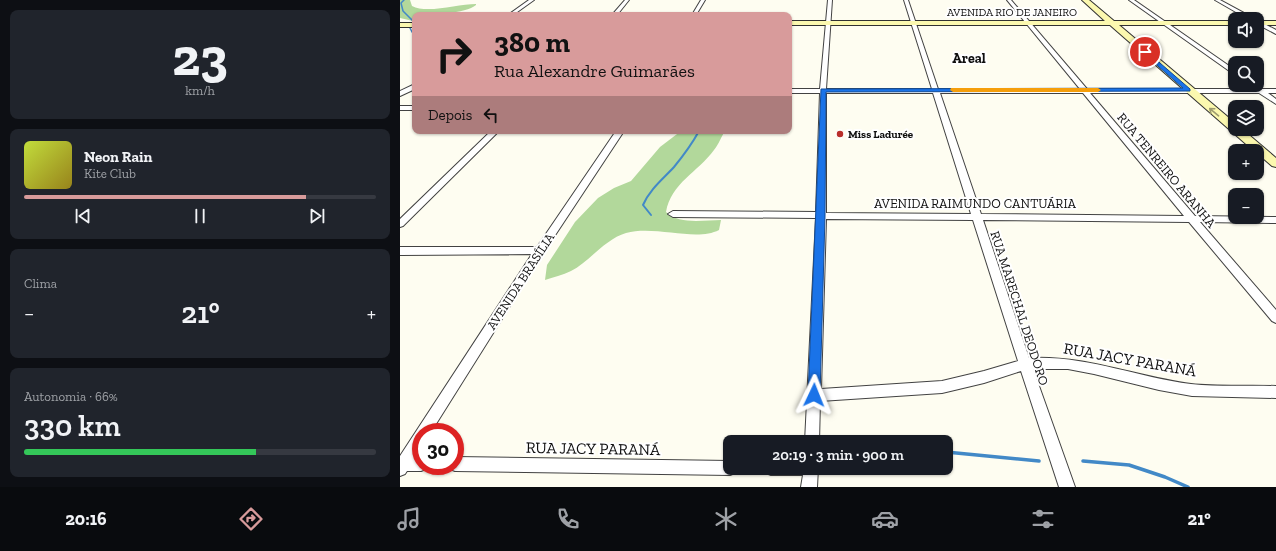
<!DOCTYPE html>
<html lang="pt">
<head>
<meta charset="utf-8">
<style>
	body { margin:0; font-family:"Zilla Slab",serif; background:#20242c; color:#f1f3f6; height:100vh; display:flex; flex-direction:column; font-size:15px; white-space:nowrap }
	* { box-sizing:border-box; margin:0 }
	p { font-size:13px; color:#9ea1a6 }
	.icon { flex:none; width:22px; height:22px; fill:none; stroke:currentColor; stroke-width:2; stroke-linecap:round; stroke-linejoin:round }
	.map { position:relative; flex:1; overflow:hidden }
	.sheet { display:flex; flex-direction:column; gap:10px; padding:10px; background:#0d0f14; width:400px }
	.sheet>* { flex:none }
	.guide { position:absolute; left:12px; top:12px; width:380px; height:122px; border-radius:8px; box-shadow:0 1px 3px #0004; background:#d89b9b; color:#111; overflow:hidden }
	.buttons { position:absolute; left:828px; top:12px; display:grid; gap:8px }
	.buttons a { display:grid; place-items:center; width:36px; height:36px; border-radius:8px; background:#171b24; box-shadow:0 1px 3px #0004; font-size:20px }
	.speed { position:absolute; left:12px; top:423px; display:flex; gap:8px; font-size:20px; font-weight:700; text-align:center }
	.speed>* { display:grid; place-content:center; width:52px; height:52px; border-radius:50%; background:#171b24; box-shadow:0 1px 3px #0004; line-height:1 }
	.speed .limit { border:6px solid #d22; background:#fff; color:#111 }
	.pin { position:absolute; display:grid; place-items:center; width:34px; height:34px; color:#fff; margin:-17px; border:2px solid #fff; border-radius:50%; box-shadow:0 1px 4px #0007 }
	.me { position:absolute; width:44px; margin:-22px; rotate:2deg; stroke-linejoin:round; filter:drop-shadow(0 0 3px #0008) }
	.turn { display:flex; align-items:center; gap:14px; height:84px; padding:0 16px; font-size:18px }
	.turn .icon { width:52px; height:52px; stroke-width:2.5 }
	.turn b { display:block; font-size:28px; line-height:34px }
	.then { display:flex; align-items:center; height:38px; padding:0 16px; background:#0003; gap:8px; font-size:15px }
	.big { font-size:30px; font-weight:600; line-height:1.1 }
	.sheet .card { flex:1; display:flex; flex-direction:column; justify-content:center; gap:6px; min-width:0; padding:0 14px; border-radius:8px; background:#20242c }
	.sheet .dial { align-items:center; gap:0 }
	.dial b { font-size:52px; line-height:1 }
	.song { display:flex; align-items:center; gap:12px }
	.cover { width:48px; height:48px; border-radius:6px; background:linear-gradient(135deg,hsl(70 70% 55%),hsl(50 70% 35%)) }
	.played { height:4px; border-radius:2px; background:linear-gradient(90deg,#d89b9b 80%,#363941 80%) }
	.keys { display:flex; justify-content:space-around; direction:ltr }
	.heat { display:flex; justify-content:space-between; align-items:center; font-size:22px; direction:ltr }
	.charge { height:6px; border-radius:3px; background:linear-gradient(90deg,#34c759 66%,#363941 0) }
	.trip { position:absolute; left:323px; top:435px; width:230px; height:40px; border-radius:8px; background:#171b24; box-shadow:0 1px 3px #0004; font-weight:600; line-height:40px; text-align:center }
	.dock { display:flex; height:64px; justify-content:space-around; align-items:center; background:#090b0e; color:#9ea1a6 }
	.dock .icon { width:28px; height:28px }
	.dock .current { color:#d89b9b }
	.dock b { font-size:18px; color:#f1f3f6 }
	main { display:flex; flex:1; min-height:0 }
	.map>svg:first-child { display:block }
	.forest { fill:#b2d89b }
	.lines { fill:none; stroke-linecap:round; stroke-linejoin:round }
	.stream-far2 { stroke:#4289c7; stroke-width:1.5 }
	.stream-far1 { stroke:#4289c7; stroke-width:2 }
	.stream { stroke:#4289c7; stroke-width:3.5 }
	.street-casing { stroke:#424242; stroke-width:2 }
	.secondary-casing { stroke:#313131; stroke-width:2 }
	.street { fill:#fff; fill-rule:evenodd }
	.secondary { fill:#fbf8af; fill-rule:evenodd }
	.oneway { stroke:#9d9b6f }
	.route { fill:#1a73e8; stroke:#114b97 }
	.slow { fill:#f59e0b }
	.poi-dot { fill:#b92f2c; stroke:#fff; stroke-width:1.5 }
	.labels { text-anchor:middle; stroke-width:4; stroke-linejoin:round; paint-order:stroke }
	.far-street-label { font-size:11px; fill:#0f0f0f; stroke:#fff }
	.far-poi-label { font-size:11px; font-weight:bold; fill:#0f0f0f; stroke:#fff; text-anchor:start }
	.street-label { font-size:13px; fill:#0f0f0f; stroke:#fff }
	.far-district-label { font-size:14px; font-weight:bold; fill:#0f0f0f; stroke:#fff }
	.near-street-label { font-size:16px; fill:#0f0f0f; stroke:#fff }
</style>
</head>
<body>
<main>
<section class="sheet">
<div class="card dial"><b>23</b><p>km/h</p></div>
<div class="card">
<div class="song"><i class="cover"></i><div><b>Neon Rain</b><p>Kite Club</p></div></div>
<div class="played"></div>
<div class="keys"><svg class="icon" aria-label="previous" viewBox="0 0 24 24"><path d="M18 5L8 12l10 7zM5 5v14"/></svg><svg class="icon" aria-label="pause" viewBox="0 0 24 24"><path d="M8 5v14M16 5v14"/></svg><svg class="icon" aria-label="next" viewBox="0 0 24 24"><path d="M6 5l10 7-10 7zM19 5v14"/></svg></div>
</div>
<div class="card"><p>Clima</p>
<div class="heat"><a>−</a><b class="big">21°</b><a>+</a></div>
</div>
<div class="card"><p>Autonomia · 66%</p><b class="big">330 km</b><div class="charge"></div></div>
</section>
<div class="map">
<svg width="876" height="487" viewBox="0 0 876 487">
	<rect width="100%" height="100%" fill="#fefdf1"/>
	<path class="forest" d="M0,0h10l2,6c15,8 46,-2 64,-2v1c-10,9 -47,10 -61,10v5l-2,1 -13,-3z
		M281,131h44c-4,6 -6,13 -11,19 -16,22 -43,33 -48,62 13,13 38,8 55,8l-2,10c-23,12 -64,-5 -93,3 -21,6 -37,29 -55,38 -8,4 -18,6 -26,9l2,-15 28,-43 23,-24 16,-10 17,-7 29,-34z"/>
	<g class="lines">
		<path class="stream-far2" d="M4,0l-3,3 2,8 10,10
			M10,28l2,4 3,1"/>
		<path class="stream-far1" d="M251,215l-8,-10c7,-16 20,-26 31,-38 9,-11 18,-23 25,-36"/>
		<path class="stream" d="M546,452l93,9
			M683,461l46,4 36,12 23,10"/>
		<g class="street-casing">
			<path id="street" d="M129,0h5l-21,15h-5z
				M225,0h4l-12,15h-5z
				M301,0h4l-9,15h-4z
				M428,0h4l-6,89h106l-28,-89h4l30,89h142l-73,-89h4l76,89h189v4h-8l8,6v5l-17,-11h-169l105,123 81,1v6l-76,-1 76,88v13l-4,-2 -83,-99 -206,-2 46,138c57,-3 107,19 162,26 28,3 57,1 85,2v12l-84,-2 -33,-6 -65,-16 -26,-5h-35l42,118h-16l-38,-116 -37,12 -42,10 -122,8 -1,41h-14l11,-224 -143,-1 -5,-3 5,-3 143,1 4,-119h-31v-4h31zM426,93h107l38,121 -145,-1zM540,93h143l101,123 -203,-2zM426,219l147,1 45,141 -34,10 -42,10 -121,8z
				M729,0h5l101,70v5z
				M815,0h5l35,19h-7z
				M857,20l19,10v4l-19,-10z
				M15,84v5l-15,7v-5z
				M0,106h15v4h-15z
				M91,131h8l-96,95 -3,1v-8z
				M216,131h8l-80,121 -113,180h-10v17l-5,8h5v9h7l-2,3 -5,2h-14l-2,3 -5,2v-20l132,-202 -132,1v-8h137z
				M55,457l275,4v7h7l-2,5 -5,2 -275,-4 -5,-2 -2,-3h7z
				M364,468h54l-1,19h-16l2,-12h-32l-5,-2z"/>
		</g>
		<g class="secondary-casing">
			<path id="secondary" d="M682,0h7l25,21h121v4h-116l116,98v6h7l34,29v9l-4,-1 -15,-13v-2h-3l-144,-126h-321v-4h316z
				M857,21h19v4h-19z
				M0,23h15v4h-15z"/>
		</g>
		<use href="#street" class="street"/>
		<use href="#secondary" class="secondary"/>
	</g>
	<defs><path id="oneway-shaft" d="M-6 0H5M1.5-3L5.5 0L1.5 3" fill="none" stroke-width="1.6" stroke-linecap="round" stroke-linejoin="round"/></defs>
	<use class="oneway" href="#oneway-shaft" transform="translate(814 112) rotate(-140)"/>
	<path class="route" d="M745,50l45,39v2l-364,1 -1,124 -5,179 -2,4 -4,1 -5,-1 -1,-4 13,-306 362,-1 -40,-35 -1,-1z"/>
	<path class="slow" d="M551,88h147l3,2 -3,2h-145l-3,-2z"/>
	<circle class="poi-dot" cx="440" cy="134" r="4"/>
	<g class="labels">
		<g class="far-street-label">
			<text x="612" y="16">AVENIDA RIO DE JANEIRO</text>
		</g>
		<g class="far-poi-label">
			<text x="448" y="138">Miss Ladurée</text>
		</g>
		<g class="street-label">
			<text transform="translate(767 170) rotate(50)" y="5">RUA TENREIRO ARANHA</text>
			<text x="575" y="208">AVENIDA RAIMUNDO CANTUÁRIA</text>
			<text transform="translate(120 281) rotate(-57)" y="5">AVENIDA BRASÍLIA</text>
			<text transform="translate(620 308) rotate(72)" y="5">RUA MARECHAL DEODORO</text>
		</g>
		<g class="far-district-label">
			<text x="569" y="63">Areal</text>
		</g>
		<g class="near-street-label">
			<text transform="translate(730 359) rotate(10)" y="6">RUA JACY PARANÁ</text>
			<text transform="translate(193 448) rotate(1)" y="6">RUA JACY PARANÁ</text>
		</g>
	</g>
</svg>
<div class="buttons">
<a><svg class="icon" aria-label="sound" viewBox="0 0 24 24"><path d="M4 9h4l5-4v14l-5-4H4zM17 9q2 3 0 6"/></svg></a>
<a><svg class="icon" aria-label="search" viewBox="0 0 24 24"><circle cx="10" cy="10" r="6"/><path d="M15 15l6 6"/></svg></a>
<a><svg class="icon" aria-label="layers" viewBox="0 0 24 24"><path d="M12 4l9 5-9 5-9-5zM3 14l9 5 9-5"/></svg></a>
<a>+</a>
<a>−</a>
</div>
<div class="speed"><div class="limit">30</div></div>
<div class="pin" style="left:745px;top:52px;background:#d93025"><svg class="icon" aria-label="arrive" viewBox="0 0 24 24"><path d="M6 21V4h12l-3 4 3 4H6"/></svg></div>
<svg class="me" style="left:414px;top:395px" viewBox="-20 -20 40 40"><path d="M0-17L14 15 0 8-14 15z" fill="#1a73e8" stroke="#fff" stroke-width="4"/></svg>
<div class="trip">20:19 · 3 min · 900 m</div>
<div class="guide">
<div class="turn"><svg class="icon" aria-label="right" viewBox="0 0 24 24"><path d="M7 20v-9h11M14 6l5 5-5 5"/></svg><div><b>380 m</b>Rua Alexandre Guimarães</div></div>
<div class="then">Depois<svg class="icon" aria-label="left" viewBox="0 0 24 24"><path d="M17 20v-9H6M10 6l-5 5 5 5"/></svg></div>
</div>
</div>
</main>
<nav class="dock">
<b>20:16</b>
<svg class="icon current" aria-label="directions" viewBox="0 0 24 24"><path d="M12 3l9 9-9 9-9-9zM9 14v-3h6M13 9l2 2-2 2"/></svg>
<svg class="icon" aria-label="music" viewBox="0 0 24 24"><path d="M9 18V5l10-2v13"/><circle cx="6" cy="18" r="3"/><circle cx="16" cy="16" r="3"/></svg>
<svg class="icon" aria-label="phone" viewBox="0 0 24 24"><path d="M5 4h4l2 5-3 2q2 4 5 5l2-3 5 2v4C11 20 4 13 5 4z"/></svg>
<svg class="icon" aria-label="climate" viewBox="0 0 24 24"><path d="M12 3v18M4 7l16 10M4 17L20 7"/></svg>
<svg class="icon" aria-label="car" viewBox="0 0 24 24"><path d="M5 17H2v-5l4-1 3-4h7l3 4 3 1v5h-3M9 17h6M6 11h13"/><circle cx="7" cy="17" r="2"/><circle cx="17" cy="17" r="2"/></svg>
<svg class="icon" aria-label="filters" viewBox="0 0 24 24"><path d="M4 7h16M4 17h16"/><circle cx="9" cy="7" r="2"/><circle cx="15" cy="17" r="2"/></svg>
<b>21°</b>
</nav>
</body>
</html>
